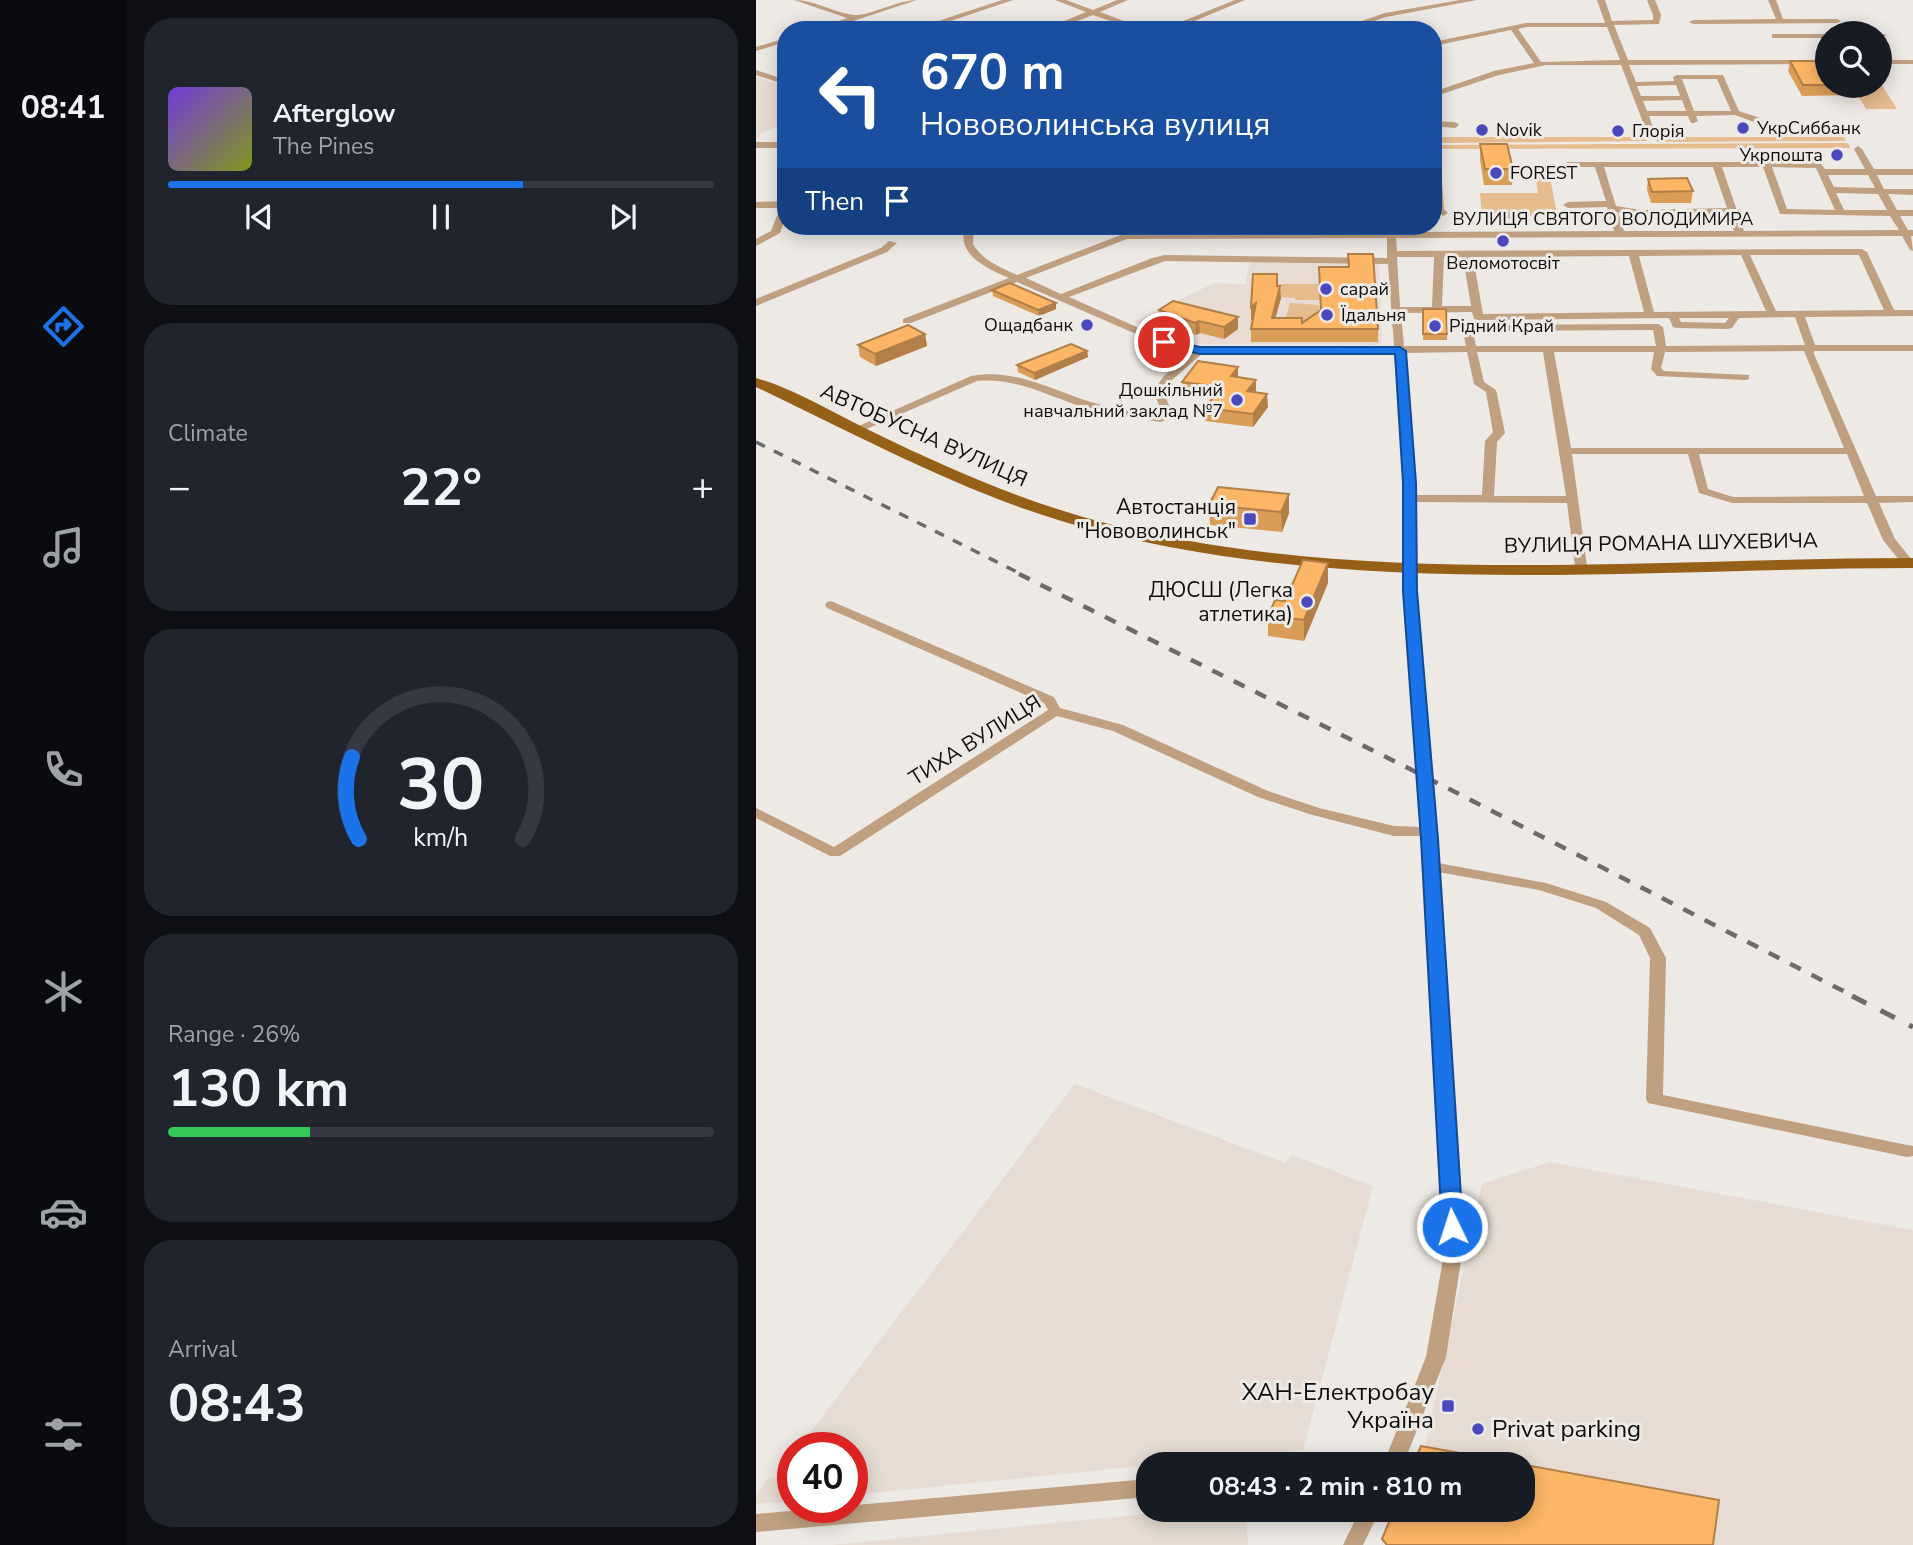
<!DOCTYPE html>
<html lang="en">
<head>
<meta charset="utf-8">
<style>
	body { margin:0; font-family:"Nunito Sans",sans-serif; background:#20242c; color:#f1f3f6; height:100vh; display:flex; flex-direction:column; font-size:26px; white-space:nowrap }
	* { box-sizing:border-box; margin:0 }
	p { font-size:23px; color:#9ea1a6 }
	.icon { flex:none; width:38px; height:38px; fill:none; stroke:currentColor; stroke-width:2; stroke-linecap:round; stroke-linejoin:round }
	.map { position:relative; flex:1; overflow:hidden }
	.details { display:flex; flex-direction:column; gap:18px; padding:18px; background:#0d0f14; width:630px }
	.details>* { flex:none }
	.guide { position:absolute; left:21px; top:21px; width:665px; height:214px; border-radius:28px; box-shadow:0 4px 18px #0003; background:#1a4fa0; color:#fff; overflow:hidden }
	.buttons { position:absolute; left:1059px; top:21px; display:grid; gap:14px }
	.buttons a { display:grid; place-items:center; width:77px; height:77px; border-radius:50%; background:#171b24; box-shadow:0 4px 18px #0003; font-size:35px }
	.speed { position:absolute; left:21px; top:1432px; display:flex; gap:14px; font-size:35px; font-weight:700; text-align:center }
	.speed>* { display:grid; place-content:center; width:91px; height:91px; border-radius:50%; background:#171b24; box-shadow:0 4px 18px #0003; line-height:1 }
	.speed .limit { border:10px solid #d22; background:#fff; color:#111 }
	.pin { position:absolute; display:grid; place-items:center; width:60px; height:60px; color:#fff; margin:-30px; border:4px solid #fff; border-radius:50%; box-shadow:0 2px 7px #0007 }
	.me { position:absolute; width:77px; margin:-38px; rotate:356deg; stroke-linejoin:round; filter:drop-shadow(0 0 5px #0008) }
	.turn { display:flex; align-items:center; gap:24px; height:147px; padding:0 28px; font-size:32px }
	.turn .icon { width:91px; height:91px; stroke-width:2.5 }
	.turn b { display:block; font-size:49px; line-height:60px }
	.then { display:flex; align-items:center; height:66px; padding:0 28px; background:#0003; gap:14px; font-size:26px }
	.big { font-size:52px; font-weight:700; line-height:1.1 }
	.details .widget { flex:1; display:flex; flex-direction:column; justify-content:center; gap:10px; min-width:0; padding:0 24px; border-radius:28px; background:#20242c }
	.details .dial { align-items:center; gap:0 }
	.dial svg { height:182px; overflow:visible; fill:none; stroke:#363941; stroke-width:7; stroke-linecap:round; text-anchor:middle }
	.dial text { fill:#f1f3f6; stroke:none }
	.song { display:flex; align-items:center; gap:21px }
	.cover { width:84px; height:84px; border-radius:10px; background:linear-gradient(135deg,hsl(260 70% 55%),hsl(70 70% 35%)) }
	.played { height:7px; border-radius:4px; background:linear-gradient(90deg,#1a73e8 65%,#363941 65%) }
	.keys { display:flex; justify-content:space-around; direction:ltr }
	.heat { display:flex; justify-content:space-between; align-items:center; font-size:38px; direction:ltr }
	.charge { height:10px; border-radius:5px; background:linear-gradient(90deg,#34c759 26%,#363941 0) }
	.trip { position:absolute; left:380px; top:1452px; width:399px; height:70px; border-radius:28px; background:#171b24; box-shadow:0 4px 18px #0003; font-weight:700; line-height:70px; text-align:center }
	main { display:flex; flex:1; min-height:0 }
	.dock { display:flex; flex-direction:column; width:126px; justify-content:space-around; align-items:center; background:#090b0e; color:#9ea1a6 }
	.dock .icon { width:49px; height:49px }
	.dock .selected { color:#1a73e8 }
	.dock b { font-size:32px; color:#f1f3f6 }
	.map>svg:first-child { display:block }
	.built { fill:#e6dcd3 }
	.green { fill:#e6bb8e }
	.lines { fill:none; stroke-linecap:round; stroke-linejoin:round }
	.minor { fill:#bfa080; fill-rule:evenodd }
	.major { fill:#966018; fill-rule:evenodd }
	.rail-far2 { stroke:#6e6c6a; stroke-width:3.5; stroke-dasharray:10 10; stroke-linecap:butt }
	.rail-far1 { stroke:#6e6c6a; stroke-width:4.5; stroke-dasharray:12 12; stroke-linecap:butt }
	.rail { stroke:#6e6c6a; stroke-width:5; stroke-dasharray:16 16; stroke-linecap:butt }
	.wall { fill:#da9d58 }
	.shaded-wall { fill:#b17f47 }
	.building { fill:#fdb666; stroke:#b17f47; stroke-width:2 }
	.route { fill:#1a73e8; stroke:#114b97; stroke-width:2 }
	.poi-dot { fill:#4b48be; stroke:#ede9e5; stroke-width:2.5 }
	.labels { text-anchor:middle; stroke-width:6; stroke-linejoin:round; paint-order:stroke }
	.far-poi-label { font-size:18px; fill:#100f0e; stroke:#ede9e5; text-anchor:start }
	.far-street-label { font-size:18px; fill:#100f0e; stroke:#ede9e5 }
	.street-label { font-size:21px; fill:#100f0e; stroke:#ede9e5 }
	.poi-label { font-size:21px; fill:#100f0e; stroke:#ede9e5; text-anchor:end }
	.near-poi-label { font-size:24px; fill:#100f0e; stroke:#ede9e5; text-anchor:end }
</style>
</head>
<body>
<main>
<nav class="dock">
<b>08:41</b>
<svg class="icon selected" aria-label="directions" viewBox="0 0 24 24"><path d="M12 3l9 9-9 9-9-9zM9 14v-3h6M13 9l2 2-2 2"/></svg>
<svg class="icon" aria-label="music" viewBox="0 0 24 24"><path d="M9 18V5l10-2v13"/><circle cx="6" cy="18" r="3"/><circle cx="16" cy="16" r="3"/></svg>
<svg class="icon" aria-label="phone" viewBox="0 0 24 24"><path d="M5 4h4l2 5-3 2q2 4 5 5l2-3 5 2v4C11 20 4 13 5 4z"/></svg>
<svg class="icon" aria-label="climate" viewBox="0 0 24 24"><path d="M12 3v18M4 7l16 10M4 17L20 7"/></svg>
<svg class="icon" aria-label="car" viewBox="0 0 24 24"><path d="M5 17H2v-5l4-1 3-4h7l3 4 3 1v5h-3M9 17h6M6 11h13"/><circle cx="7" cy="17" r="2"/><circle cx="17" cy="17" r="2"/></svg>
<svg class="icon" aria-label="filters" viewBox="0 0 24 24"><path d="M4 7h16M4 17h16"/><circle cx="9" cy="7" r="2"/><circle cx="15" cy="17" r="2"/></svg>
</nav>
<section class="details">
<div class="widget">
<div class="song"><i class="cover"></i><div><b>Afterglow</b><p>The Pines</p></div></div>
<div class="played"></div>
<div class="keys"><svg class="icon" aria-label="previous" viewBox="0 0 24 24"><path d="M18 5L8 12l10 7zM5 5v14"/></svg><svg class="icon" aria-label="pause" viewBox="0 0 24 24"><path d="M8 5v14M16 5v14"/></svg><svg class="icon" aria-label="next" viewBox="0 0 24 24"><path d="M6 5l10 7-10 7zM19 5v14"/></svg></div>
</div>
<div class="widget"><p>Climate</p>
<div class="heat"><a>−</a><b class="big">22°</b><a>+</a></div>
</div>
<div class="widget dial"><svg viewBox="0 0 100 80">
<path d="M14 69A42 42 0 1 1 86 69"/>
<path d="M14 69A42 42 0 0 1 11 33" stroke="#1a73e8"/>
<text x="50" y="56" font-size="32" font-weight="700">30</text>
<text x="50" y="72" font-size="11">km/h</text>
</svg></div>
<div class="widget"><p>Range · 26%</p><b class="big">130 km</b><div class="charge"></div></div>
<div class="widget"><p>Arrival</p><b class="big">08:43</b></div>
</section>
<div class="map">
<svg width="1157" height="1545" viewBox="0 0 1157 1545">
	<rect width="100%" height="100%" fill="#ede9e5"/>
	<path class="built" d="M0,77l30,10v36l-25,10 -4,8z
		M494,262l129,1 3,82 -184,-1 -32,-6 -32,-16 80,-39 31,1z
		M319,1084l210,79 7,-8 81,31 -70,264 -451,45v-48h-53z
		M794,1162l363,68v315h-201l-190,-80h-101l61,-281z
		M37,1456v45l-37,3v-9l13,-18 6,2z
		M429,1510h61l2,35h-417z"/>
	<path class="green" d="M1124,82l17,27h-31l-14,-23h28z
		M677,137h213l1,4 -214,2z
		M900,137h188l2,4 -189,1z
		M1092,143l2,5 -417,1v-4z
		M778,166h14l9,49h-75l-2,-22h58z
		M523,284h40l15,16h-39v-2l-17,-1z
		M534,303l29,2 2,18 -7,5 -29,-9z"/>
	<g class="lines">
		<path class="minor" d="M38,0c21,0 39,12 59,15 15,2 44,-15 64,-15l-91,30h-12l33,-12z
			M246,0h11l-89,30 -7,-2z
			M299,0h11l27,10 24,-10h11l-28,12 48,18h-12l-43,-15 -39,15h-11l43,-18z
			M479,0h10l-53,22 19,8h-12l-14,-5 -13,5h-11z
			M704,0h17l-91,17 -38,13h-12l49,-17z
			M841,0h8l7,21 41,-1v-5l-6,-15h8l6,15 -2,9 -45,1 14,35h199v4l-198,1 7,17 38,-1 -1,-4 4,-2h46l16,36 21,7 8,10 -4,3 -10,-9 -19,-7 -39,1 2,5 -4,2h-3l-3,-7h-39l7,20 -7,2 -28,-73h-75l-47,10 -66,22v-5l61,-21 40,-8 -23,-33 -78,16v-4l93,-19h79zM770,27h81l13,33 -79,2 -23,-33zM926,79h35l14,32h-37zM920,85l4,11h-39l-4,-10zM926,100l4,11h-39l-4,-10z
			M1012,0h8l7,19h54l4,2 -4,2 -144,1 -4,-2 4,-2 83,-1z
			M1016,34h55v4h-55z
			M1124,34h5l1,2 -6,2z
			M30,38v4l-30,9v-4z
			M1124,60h33v4h-33z
			M0,70l30,10v5l-30,-10z
			M677,121l22,1 4,3 -4,3 -22,-2z
			M0,142h30v6h-30z
			M1102,146l4,3 12,20h39v6h-36l7,14h29v6l-25,-1 9,16h16v6h-13l8,14h5v6h-2l2,15 -3,-1 -8,-14 -506,2 1,13 465,-2 5,3 27,58h19v6l-108,1 10,28h98v6h-99v3l62,142h37v6l-34,1 16,36 18,22 -1,5h-8l-21,-26 -16,-37h-135l-33,-10 -11,-39h-116l15,112 -6,4 -6,-4 -8,-63 -151,-1v89l22,272 108,20 60,19 44,26 16,30 -3,137 244,50 6,1v10l-6,1 -259,-54 -2,-4 4,-141 -11,-23 -43,-27 -57,-18 -101,-18 25,376 -17,109 -43,108h-20l43,-108 19,-109 -23,-412h-28l-85,-22 -51,-17 -145,-66 -56,-15 -217,140h-10l-74,-38v-10l78,39 214,-137 -4,-7 -217,-95 -2,-3 2,-3 4,-1 223,96 6,11 63,17 145,66 51,17 75,18 27,1 -17,-236v-108l-10,-130h-191l-31,27 -9,11 8,19 -7,11 -4,1c-24,-4 -48,-7 -71,-13 -38,-11 -71,-32 -112,-28l-115,50h-8l-2,-2 119,-53c45,-9 85,17 127,28 19,6 39,7 59,11l4,-5 -8,-19 11,-15 28,-25 -33,-7 -142,-62 -106,41h-8v-4l106,-41c-23,-10 -53,-23 -44,-52h9l-1,18c10,17 27,23 44,31l109,-42 261,-1v-6h8l1,6 218,-1 -7,-24 -39,1 -5,-3 5,-3 38,-1 -11,-34h-25l-3,-1v-4h252l6,7h40l-11,-20zM848,167h109l14,41 -86,2 -25,-4zM966,167h41l17,47 110,2 9,14 -155,1zM1016,167l44,1 19,42 -48,-1zM1072,175h40l7,13 -41,-1zM1080,193l42,1 9,16h-43zM862,212l23,4 88,-2 5,17h-110zM631,238v20l-222,-3 -13,3 -91,36 -35,-16 101,-39zM985,255l25,56 -112,1 -15,-56zM994,255h109l25,55 -108,1zM873,256l15,56 -161,2 -10,-57zM641,257h37l-2,50h-32zM688,257h19l8,49h-29zM409,261l223,3 6,82 -194,1 -34,-7 -97,-43zM716,312l2,7 4,1 191,-2 4,9 4,1 51,1 4,-1 7,-10 56,-1 10,28 -139,1 -3,-19 -5,-3 -191,1 -5,3 4,18h-62l-3,-33zM923,318h50l-4,5 -44,-1zM897,330l3,16h-180l-3,-15zM1048,351l40,97h-273l-17,-96h100l-3,17 6,7 88,4 4,-1v-4l-85,-4 -3,-3 4,-16zM711,352l7,32 12,8 7,40 -8,9 -3,54h-66l-12,-142zM721,352h66l23,144h-72l3,-54 8,-9 -9,-43 -12,-8zM943,454h148l17,42 -131,1 -25,-8z
			M681,164l4,3 3,42 4,4 -5,3 -8,-6 -2,-44z
			M30,201v16l-6,16 -24,13v-7l15,-8 9,-23h-24v-6z
			M723,212l47,1 5,3 -5,3 -50,-2 -2,-2z
			M133,241l8,2 -10,9 -131,54v-7l125,-51z
			M392,1479v18l-392,35v-18z
			M604,1510h20l-17,35h-20z"/>
		<path class="major" d="M0,378c37,10 83,38 119,55 76,37 152,70 234,91 254,64 543,34 804,34v10c-280,0 -572,33 -845,-45 -109,-32 -209,-87 -312,-136z"/>
		<path class="rail-far2" d="M0,442l267,133"/>
		<path class="rail-far1" d="M263,574l393,196 443,227"/>
		<path class="rail" d="M1096,996l61,31"/>
	</g>
	<path class="wall" d="M1034,61l27,4h10v21h31l-2,9 -54,1 -14,-25z
		M724,144l33,25 -1,16h-28l-4,-25z
		M892,179l45,12 -2,12h-40l-4,-13z
		M89,226h24l-1,3h-23z
		M592,254l30,75v13h-127v-13l2,-11 -2,2 26,-34 4,12 -6,20 27,5 18,-13 28,-43z
		M236,290l64,13v6l-17,7 -46,-20z
		M667,309l24,25v6h-24z
		M403,310l79,7v12l-14,10 -24,-6 -4,2 -37,-13z
		M169,334l2,12 -51,20 -16,-9 -2,-12z
		M331,351l1,6 -53,23 -17,-8 -1,-7z
		M482,377l18,15 12,15 -15,20 -48,-6v-13l7,-9 -30,-5v-12z
		M462,487l71,26 -7,19 -72,-7 -1,-20z
		M572,583l-24,58 -36,-5v-20l17,-15z"/>
	<path class="shaded-wall" d="M524,286l1,12 -9,32v-12z
		M300,303v6l-17,7 -1,-6z
		M500,303l1,13 -6,4v-13z
		M482,317v12l-14,10v-12z
		M443,321l1,12 -4,2 -1,-12z
		M169,334l2,12 -51,20 -1,-12z
		M331,351l1,6 -53,23 -1,-7z
		M482,367v13l-7,-4z
		M500,380v12l-9,-1z
		M511,394l1,13 -15,20v-13z
		M533,494v19l-7,19 -1,-20z
		M572,563v20l-24,58v-21z"/>
	<path class="building" d="M1034,61h25l2,4h10v20h-24z
		M724,144h27l6,25h-28z
		M931,178l6,13 -41,1 -4,-13z
		M592,254h25l5,75h-127l5,-26 -5,4 2,-33h24v12h3l-8,32h30v5l19,-13 -2,-43h30z
		M254,283l46,20 -18,7 -46,-20z
		M417,301l65,16 -14,10 -25,-6 -4,2 -36,-13z
		M667,309h23l1,25h-24z
		M152,325l17,9 -50,20 -17,-9z
		M315,344l16,7 -53,22 -17,-8z
		M442,361l40,6 -7,9 25,4 -9,11 20,3 -14,20 -48,-6 16,-21 -39,-5z
		M462,487l71,7 -8,18 -72,-7z
		M547,560l25,3 -24,57 -36,-4 7,-16 10,1z
		M665,1446l298,54 -6,45h-326l-5,-6 12,-29h128v-45h-109z"/>
	<path class="route" d="M408,339l36,8h200l6,4 10,132 1,108 21,248 25,388 -3,6 -8,2 -7,-2 -3,-6 -21,-388 -18,-248v-108l-8,-129h-195l-41,-9 -1,-3z"/>
	<g class="poi-dot">
		<circle cx="987" cy="128" r="7"/>
		<circle cx="726" cy="130" r="7"/>
		<circle cx="862" cy="131" r="7"/>
		<circle cx="1081" cy="155" r="7"/>
		<circle cx="740" cy="173" r="7"/>
		<circle cx="747" cy="241" r="7"/>
		<circle cx="570" cy="289" r="7"/>
		<circle cx="571" cy="315" r="7"/>
		<circle cx="331" cy="325" r="7"/>
		<circle cx="679" cy="326" r="7"/>
		<circle cx="481" cy="400" r="7"/>
		<rect x="487" y="512" width="14" height="14" rx="3.5"/>
		<circle cx="551" cy="602" r="7"/>
		<rect x="685" y="1399" width="14" height="14" rx="3.5"/>
		<circle cx="722" cy="1429" r="7"/>
	</g>
	<g class="labels">
		<g class="far-poi-label">
			<text x="1001" y="134">УкрСиббанк</text>
			<text x="740" y="136">Novik</text>
			<text x="876" y="137">Глорія</text>
			<text x="1067" y="161" text-anchor="end">Укрпошта</text>
			<text x="754" y="179">FOREST</text>
			<text x="747" y="269" text-anchor="middle">Веломотосвіт</text>
			<text x="584" y="295">сарай</text>
			<text x="585" y="321">Їдальня</text>
			<text x="317" y="331" text-anchor="end">Ощадбанк</text>
			<text x="693" y="332">Рідний Край</text>
			<text x="467" y="396" text-anchor="end">Дошкільний<tspan x="467" dy="21">навчальний заклад №7</tspan></text>
		</g>
		<g class="far-street-label">
			<text x="847" y="225">ВУЛИЦЯ СВЯТОГО ВОЛОДИМИРА</text>
		</g>
		<g class="street-label">
			<text transform="translate(168 435) rotate(24)" y="7">АВТОБУСНА ВУЛИЦЯ</text>
			<text transform="translate(905 543) rotate(-1)" y="7">ВУЛИЦЯ РОМАНА ШУХЕВИЧА</text>
			<text transform="translate(219 740) rotate(-32)" y="7">ТИХА ВУЛИЦЯ</text>
		</g>
		<g class="poi-label">
			<text x="480" y="514">Автостанція<tspan x="480" dy="24">"Нововолинськ"</tspan></text>
			<text x="537" y="597">ДЮСШ (Легка<tspan x="537" dy="24">атлетика)</tspan></text>
		</g>
		<g class="near-poi-label">
			<text x="678" y="1400">ХАН-Електробау<tspan x="678" dy="28">Україна</tspan></text>
			<text x="736" y="1437" text-anchor="start">Privat parking</text>
		</g>
	</g>
</svg>
<div class="buttons">
<a><svg class="icon" aria-label="search" viewBox="0 0 24 24"><circle cx="10" cy="10" r="6"/><path d="M15 15l6 6"/></svg></a>
</div>
<div class="speed"><div class="limit">40</div></div>
<div class="pin" style="left:408px;top:342px;background:#d93025"><svg class="icon" aria-label="arrive" viewBox="0 0 24 24"><path d="M6 21V4h12l-3 4 3 4H6"/></svg></div>
<svg class="me" style="left:696px;top:1227px" viewBox="-20 -20 40 40"><circle r="17" fill="#1a73e8" stroke="#fff" stroke-width="3"/><path d="M0-11L8 9 0 5-8 9z" fill="#fff"/></svg>
<div class="trip">08:43 · 2 min · 810 m</div>
<div class="guide">
<div class="turn"><svg class="icon" aria-label="left" viewBox="0 0 24 24"><path d="M17 20v-9H6M10 6l-5 5 5 5"/></svg><div><b>670 m</b>Нововолинська вулиця</div></div>
<div class="then">Then<svg class="icon" aria-label="arrive" viewBox="0 0 24 24"><path d="M6 21V4h12l-3 4 3 4H6"/></svg></div>
</div>
</div>
</main>
</body>
</html>
